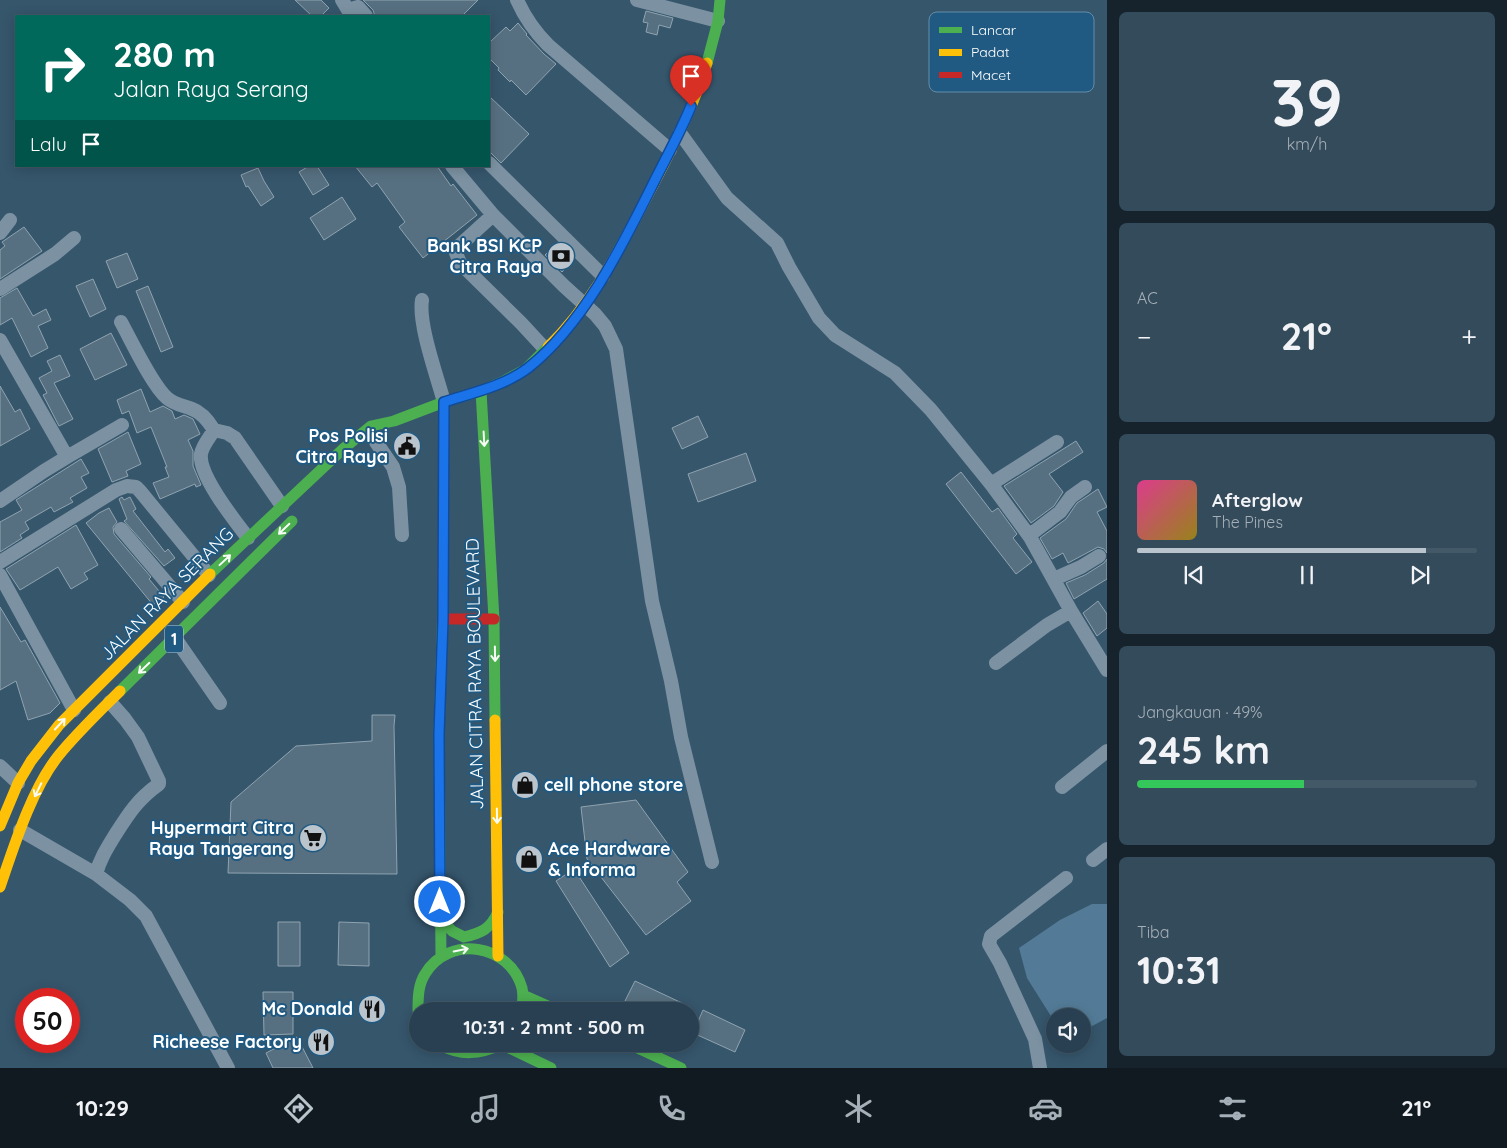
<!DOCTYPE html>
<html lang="id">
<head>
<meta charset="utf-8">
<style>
	body { margin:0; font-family:Quicksand,sans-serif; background:#344b5b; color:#f1f3f6; height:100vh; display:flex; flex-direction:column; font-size:19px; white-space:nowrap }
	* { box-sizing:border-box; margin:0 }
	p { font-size:16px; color:#a5afb7 }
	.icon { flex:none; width:28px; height:28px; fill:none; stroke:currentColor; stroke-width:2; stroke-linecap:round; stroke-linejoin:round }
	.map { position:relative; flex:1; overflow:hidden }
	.drawer { display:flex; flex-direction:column; gap:12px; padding:12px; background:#16232d; width:400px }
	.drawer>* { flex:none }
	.guide { position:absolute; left:15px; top:15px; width:475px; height:152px; border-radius:0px; box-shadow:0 2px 12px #0003,0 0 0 1px #445968; background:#00695c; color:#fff; overflow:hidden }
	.controls { position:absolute; left:1046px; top:1008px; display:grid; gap:10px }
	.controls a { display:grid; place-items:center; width:45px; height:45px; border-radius:50%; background:#284051; box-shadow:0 2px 12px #0003,0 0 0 1px #445968; font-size:25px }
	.speed { position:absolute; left:15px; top:988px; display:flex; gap:10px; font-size:25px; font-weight:700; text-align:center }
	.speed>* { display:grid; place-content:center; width:65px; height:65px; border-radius:50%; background:#284051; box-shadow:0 2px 12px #0003,0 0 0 1px #445968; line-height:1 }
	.speed .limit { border:8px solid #d22; background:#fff; color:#111 }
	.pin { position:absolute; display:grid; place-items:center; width:42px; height:42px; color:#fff; margin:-51px -21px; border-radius:50% 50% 50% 0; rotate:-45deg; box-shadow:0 0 5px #0007 }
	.pin .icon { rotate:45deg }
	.me { position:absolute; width:55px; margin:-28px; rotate:0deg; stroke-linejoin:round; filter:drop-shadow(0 0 4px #0008) }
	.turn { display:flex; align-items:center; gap:18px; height:105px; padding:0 15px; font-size:22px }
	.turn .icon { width:65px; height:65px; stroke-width:2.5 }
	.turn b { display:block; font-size:35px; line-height:42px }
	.then { display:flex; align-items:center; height:48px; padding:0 15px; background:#0003; gap:10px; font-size:19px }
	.big { font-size:38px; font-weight:700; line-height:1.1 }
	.drawer .widget { flex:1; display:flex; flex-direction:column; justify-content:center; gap:8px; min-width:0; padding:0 18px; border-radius:8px; background:#344b5b }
	.drawer .dial { align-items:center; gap:0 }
	.dial b { font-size:65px; line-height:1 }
	.song { display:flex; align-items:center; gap:15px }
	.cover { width:60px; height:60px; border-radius:8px; background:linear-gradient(135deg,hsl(330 70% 55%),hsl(50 70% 35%)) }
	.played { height:5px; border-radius:2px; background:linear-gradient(90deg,#b9c4cc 85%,#445968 85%) }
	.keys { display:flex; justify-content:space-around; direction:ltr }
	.heat { display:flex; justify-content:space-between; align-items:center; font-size:28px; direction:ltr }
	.charge { height:8px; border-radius:4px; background:linear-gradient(90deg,#34c759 49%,#445968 0) }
	.trip { position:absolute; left:409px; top:1002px; width:290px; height:50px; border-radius:25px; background:#284051; box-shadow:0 2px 12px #0003,0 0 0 1px #445968; font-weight:700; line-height:50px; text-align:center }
	.tabs { display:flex; height:80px; justify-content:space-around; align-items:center; background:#101a20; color:#a5afb7 }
	.tabs .icon { width:35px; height:35px }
	.tabs .selected { color:#b9c4cc }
	.tabs b { font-size:22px; color:#f1f3f6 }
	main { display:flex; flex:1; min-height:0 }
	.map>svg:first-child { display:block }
	.water { fill:#537b97 }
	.building { fill:#577081; stroke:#8fa3b0 }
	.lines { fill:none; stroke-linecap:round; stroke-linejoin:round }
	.street { stroke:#7c92a2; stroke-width:14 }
	.fast { stroke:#4caf50; stroke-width:11 }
	.slow { stroke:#ffc107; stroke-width:11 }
	.jam { stroke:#c62828; stroke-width:11 }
	.oneway { stroke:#f6fbf6 }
	.route-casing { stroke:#114b97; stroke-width:12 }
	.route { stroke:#1a73e8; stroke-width:9 }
	.labels { text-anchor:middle; stroke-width:4; stroke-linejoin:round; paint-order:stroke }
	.shield { fill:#205a82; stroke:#bcceda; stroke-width:1 }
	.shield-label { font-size:16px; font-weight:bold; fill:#fff }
	.poi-label { font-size:18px; font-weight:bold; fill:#fff; stroke:#205a82; text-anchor:end }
	.street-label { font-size:18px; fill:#fff; stroke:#205a82 }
	.key { fill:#205a82; stroke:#638ca8; stroke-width:1 }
	.key-label { font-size:14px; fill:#fff }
</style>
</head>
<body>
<main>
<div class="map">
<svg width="1107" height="1068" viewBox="0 0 1107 1068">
	<rect width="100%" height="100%" fill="#36566c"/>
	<path class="water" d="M1092,904h15v114l-24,13 -1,-15h-27v5h-1l-27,-43 -8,-30 41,-28z"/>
	<path class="building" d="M295,0h26l8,8 -8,8h-9z
		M363,0h115l-16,16h-87l-2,-6z
		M646,11l27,7 -3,10 -11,-3 -2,10 -11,-3 2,-9 -5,-1z
		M518,23l9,11 -1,1 18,19 12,10 -30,31 -15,-15 -1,2 -12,-12 1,-2 -10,-10v-15l17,-16 4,4z
		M489,96l40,38 -28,29 -12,-12z
		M309,166h8l12,19 -16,10 -14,-23z
		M355,166h82l14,20 2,-2 24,31 -54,43 -24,-31 6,-5 -28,-39 -5,4z
		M258,168l6,13 10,16 -13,9 -13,-20 -2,1 -5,-12z
		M342,197l14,22 -32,21 -14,-22z
		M24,227l18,24 -42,28v-29l5,-4 -3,-4z
		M557,243l17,17 -12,12 -17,-17z
		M127,253l11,26 -21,9 -11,-27z
		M93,279l13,30 -16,8 -14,-31z
		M148,286l25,61 -12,5 -25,-61z
		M17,288l16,28 13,-7 5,11 -13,6 10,22 -17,9 -19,-39 -12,7v-27z
		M111,333l16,32 -32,15 -15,-31z
		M60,355l10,21 -16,7 19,36 -14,7 -16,-31 4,-2 -8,-15 13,-7 -5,-10z
		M0,386l15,26 5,-3 10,20 -30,17z
		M141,389l9,23 13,-6 9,5 3,8 9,-4 9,4 7,15 -12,6 5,11v15l8,19 -5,2 -1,-3 -35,15 -7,-16 16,-6 -4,-10h2l-16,-40 -14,6 -8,-22 -7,3 -5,-14z
		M698,416l10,21 -26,12 -10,-21z
		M128,432l13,32 -15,7 2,5 -16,6 -14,-33z
		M1076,441l7,11 -34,22 14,18 -9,14 -23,17 -27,-37z
		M746,453l10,28 -58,21 -10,-28z
		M81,459l8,14 -8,4 6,11 -17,10 3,4 -19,10 -3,-5 -26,15 4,7 -9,6 2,3 -22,14v-30l22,-12 -6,-10z
		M961,472l31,40 6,-4 19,26 -4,4 19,24 -16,12 -70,-90z
		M1098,489l9,18 -10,5 10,19v22l-3,-4 -6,-2 -30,16 -5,-10 -11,6 -12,-21 26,-19 11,-16z
		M122,497l2,3 6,-3 6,12 -3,2 32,41 3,-3 7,9 -11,8 -40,-45 3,-2 -8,-20z
		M109,508l8,14 -4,5 1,7 37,43 -2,2 15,18 -11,8 -67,-82 13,-10z
		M76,525l22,40 -14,8 4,6 -17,10 -13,-22 -38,23 -14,-21z
		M1107,559v20l-33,20 -8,-16 19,-8 19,-12z
		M1098,601l9,13v14l-10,8 -14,-23z
		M0,607l21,35 4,-2 35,63 -10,10 -22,7 -12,-39 -16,9z
		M372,715h23l-1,11 3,148 -169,-1 3,-71 65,-56 76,-5z
		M636,800l52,72 -11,10 14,19 -45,34 -59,-76 -6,-52z
		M574,869l55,84 -19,14 -54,-86z
		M278,922h22v44h-22z
		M339,922l30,1v43l-31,-1z
		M635,981l47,22 -4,8h-32l-21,-10z
		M263,992h30v42l-29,1z
		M703,1010l42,20 -10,22 -42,-19z
		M297,1037l16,31h-40l-7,-15z"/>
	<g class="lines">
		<path class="street" d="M342,0l6,10 10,-3 8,9
			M517,0c8,18 17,31 31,45l122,105
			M637,0l81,21
			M680,133l47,65 50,45 12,24 30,51 16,17 60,38 36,37 60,74 39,53 41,74 36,59
			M489,163l114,113
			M452,166l41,49 71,71 31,28 10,12 11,23 36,252 19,80 10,56 31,125
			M493,215l-34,31 -3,7 4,10 61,60 25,27
			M0,233l10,-13
			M0,289l55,-35 19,-16
			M422,300c-4,24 15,76 22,102
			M121,322c11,20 31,63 46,76 8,7 16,7 25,11 9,3 17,13 22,21l13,3 8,5 47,68
			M0,340l67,117 -23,14 -44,30
			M214,430c-4,7 -12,16 -13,24 -3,21 34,67 47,84
			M376,442l17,25 6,20 3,48
			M67,457l55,-32
			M991,484l66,-42
			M121,529l62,73
			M1028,534l7,-3 25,-19 11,-15 14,-10
			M0,562l116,-72 11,-4 9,1 4,4 69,84
			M0,575l74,135
			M1054,579l27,-12 18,-11
			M175,638l45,65
			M996,663l51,-38 24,-14
			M110,702l15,17 13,18 21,44v3c-21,15 -30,29 -44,51 -8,13 -15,24 -19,39l34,26 16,16 82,152
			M0,766l18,17
			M1062,787l45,-36
			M20,830l76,44
			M1093,860l14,-11
			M1040,1068l-5,-29 -35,-76 -11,-19 2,-8 75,-58"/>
		<path class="fast" d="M707,63l11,-42 2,-21
			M481,391l13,228 1,101
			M210,574l133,-125 28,-23 23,-5 50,-19 37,-11 21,-9 24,-13 22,-22
			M120,691l172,-170
			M440,917l12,14 12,6c18,-4 26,-8 34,-25
			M441,957l-2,-223 4,-131
			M523,995l36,16
			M418,1011c0,-13 0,-26 7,-37 24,-40 85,-30 97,14 2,8 0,15 0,23
			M438,1044c23,12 41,11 64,0
			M501,1044l50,24
			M629,1044l52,24"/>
		<path class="slow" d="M548,347c44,-42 72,-99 100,-152 22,-43 45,-86 59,-132
			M495,720l3,236
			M0,826l18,-43 13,-22 28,-36 151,-151
			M0,887c14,-41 32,-99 59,-132 19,-23 40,-43 61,-64"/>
		<path class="jam" d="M443,603l1,-201
			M443,619h51"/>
	</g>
	<defs><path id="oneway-shaft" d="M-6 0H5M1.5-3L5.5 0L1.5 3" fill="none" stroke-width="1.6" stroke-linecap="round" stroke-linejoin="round" transform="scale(1.25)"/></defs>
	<g class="oneway">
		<use href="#oneway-shaft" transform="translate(484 439) rotate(87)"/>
		<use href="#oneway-shaft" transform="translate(284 529) rotate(136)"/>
		<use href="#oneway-shaft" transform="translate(225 560) rotate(-43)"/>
		<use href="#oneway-shaft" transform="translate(495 654) rotate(89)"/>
		<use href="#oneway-shaft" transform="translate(144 668) rotate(136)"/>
		<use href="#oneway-shaft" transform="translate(60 724) rotate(-47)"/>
		<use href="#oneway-shaft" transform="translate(38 790) rotate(116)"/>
		<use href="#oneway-shaft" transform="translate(497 816) rotate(89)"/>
		<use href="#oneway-shaft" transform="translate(461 950) rotate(-12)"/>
	</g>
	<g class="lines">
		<g class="route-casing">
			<path id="route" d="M440,902l-1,-168 4,-115 1,-217c28,-9 60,-16 84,-34 57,-45 95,-124 127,-188 12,-24 26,-49 36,-74"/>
		</g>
		<use href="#route" class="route"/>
	</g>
	<defs>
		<g id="bank-disc" transform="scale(1.4375)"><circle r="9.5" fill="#b9c4cc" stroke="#205a82"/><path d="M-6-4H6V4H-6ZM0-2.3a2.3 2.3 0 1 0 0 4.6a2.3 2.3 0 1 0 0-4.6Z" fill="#111"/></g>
		<g id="civic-disc" transform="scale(1.4375)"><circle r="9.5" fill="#b9c4cc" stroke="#205a82"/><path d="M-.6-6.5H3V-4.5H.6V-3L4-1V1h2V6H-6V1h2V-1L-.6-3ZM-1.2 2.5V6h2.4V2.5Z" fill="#111"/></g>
		<g id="shop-disc" transform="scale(1.4375)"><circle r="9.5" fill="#b9c4cc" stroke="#205a82"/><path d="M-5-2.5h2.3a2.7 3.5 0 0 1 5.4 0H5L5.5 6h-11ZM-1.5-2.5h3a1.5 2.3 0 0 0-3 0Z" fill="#111"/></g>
		<g id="supermarket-disc" transform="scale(1.4375)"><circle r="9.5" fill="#b9c4cc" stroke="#205a82"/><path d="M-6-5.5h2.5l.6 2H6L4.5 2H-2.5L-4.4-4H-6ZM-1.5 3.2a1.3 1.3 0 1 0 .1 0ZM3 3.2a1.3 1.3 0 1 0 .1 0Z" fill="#111"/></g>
		<g id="restaurant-disc" transform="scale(1.4375)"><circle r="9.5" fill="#b9c4cc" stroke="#205a82"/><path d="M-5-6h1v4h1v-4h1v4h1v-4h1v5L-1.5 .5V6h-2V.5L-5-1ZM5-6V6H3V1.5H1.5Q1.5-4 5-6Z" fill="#111"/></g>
	</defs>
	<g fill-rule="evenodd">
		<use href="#bank-disc" x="561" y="256"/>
		<use href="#civic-disc" x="407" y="446"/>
		<use href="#shop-disc" x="525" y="785"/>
		<use href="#supermarket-disc" x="313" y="838"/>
		<use href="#shop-disc" x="529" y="859"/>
		<use href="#restaurant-disc" x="372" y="1009"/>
		<use href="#restaurant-disc" x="321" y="1042"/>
	</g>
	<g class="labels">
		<rect class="shield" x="165" y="625.5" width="18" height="27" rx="4"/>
		<g class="shield-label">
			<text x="174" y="645">1</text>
		</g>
		<g class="poi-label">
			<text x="542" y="252">Bank BSI KCP<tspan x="542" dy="21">Citra Raya</tspan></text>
			<text x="388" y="442">Pos Polisi<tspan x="388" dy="21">Citra Raya</tspan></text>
			<text x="544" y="791" text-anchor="start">cell phone store</text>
			<text x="294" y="834">Hypermart Citra<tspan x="294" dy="21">Raya Tangerang</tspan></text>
			<text x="548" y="855" text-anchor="start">Ace Hardware<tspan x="548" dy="21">&amp; Informa</tspan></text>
			<text x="353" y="1015">Mc Donald</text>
			<text x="302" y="1048">Richeese Factory</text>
		</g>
		<g class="street-label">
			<text transform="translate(167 594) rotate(-45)" y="6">JALAN RAYA SERANG</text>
			<text transform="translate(475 674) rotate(-91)" y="6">JALAN CITRA RAYA BOULEVARD</text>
		</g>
	</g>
	<rect x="929" y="12" width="165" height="80" rx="8" class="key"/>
	<rect x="939" y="27" width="23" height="6" fill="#4caf50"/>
	<rect x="939" y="49" width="23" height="7" fill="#ffc107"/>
	<rect x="939" y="72" width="23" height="6" fill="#c62828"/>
	<g class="key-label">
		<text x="971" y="35">Lancar</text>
		<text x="971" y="57">Padat</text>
		<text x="971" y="80">Macet</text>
	</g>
</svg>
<div class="controls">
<a><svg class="icon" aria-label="sound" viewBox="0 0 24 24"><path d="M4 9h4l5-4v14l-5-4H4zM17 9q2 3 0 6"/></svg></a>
</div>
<div class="speed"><div class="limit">50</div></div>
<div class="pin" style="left:691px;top:106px;background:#d93025"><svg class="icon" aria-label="arrive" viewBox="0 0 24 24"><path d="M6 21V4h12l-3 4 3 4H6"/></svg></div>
<svg class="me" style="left:440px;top:902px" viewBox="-20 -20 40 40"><circle r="17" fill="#1a73e8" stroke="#fff" stroke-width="3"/><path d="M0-11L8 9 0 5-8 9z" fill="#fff"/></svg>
<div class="trip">10:31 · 2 mnt · 500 m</div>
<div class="guide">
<div class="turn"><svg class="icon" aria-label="right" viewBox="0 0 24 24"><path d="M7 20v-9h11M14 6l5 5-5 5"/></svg><div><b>280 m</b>Jalan Raya Serang</div></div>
<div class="then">Lalu<svg class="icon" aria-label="arrive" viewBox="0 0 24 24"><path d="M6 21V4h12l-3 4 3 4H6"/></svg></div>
</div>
</div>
<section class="drawer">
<div class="widget dial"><b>39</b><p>km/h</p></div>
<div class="widget"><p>AC</p>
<div class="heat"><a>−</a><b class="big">21°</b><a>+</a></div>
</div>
<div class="widget">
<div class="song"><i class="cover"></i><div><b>Afterglow</b><p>The Pines</p></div></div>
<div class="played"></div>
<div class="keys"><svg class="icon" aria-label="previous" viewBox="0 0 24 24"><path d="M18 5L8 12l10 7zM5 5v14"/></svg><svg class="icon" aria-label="pause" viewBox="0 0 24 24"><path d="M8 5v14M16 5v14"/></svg><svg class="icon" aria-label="next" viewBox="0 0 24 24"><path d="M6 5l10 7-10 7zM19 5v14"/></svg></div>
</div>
<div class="widget"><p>Jangkauan · 49%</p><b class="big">245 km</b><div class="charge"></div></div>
<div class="widget"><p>Tiba</p><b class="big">10:31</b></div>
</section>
</main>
<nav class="tabs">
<b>10:29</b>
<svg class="icon selected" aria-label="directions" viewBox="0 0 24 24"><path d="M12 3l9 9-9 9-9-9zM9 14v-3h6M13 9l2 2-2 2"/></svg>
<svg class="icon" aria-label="music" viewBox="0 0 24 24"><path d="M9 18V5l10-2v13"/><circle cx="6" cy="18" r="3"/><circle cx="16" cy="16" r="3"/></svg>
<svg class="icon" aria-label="phone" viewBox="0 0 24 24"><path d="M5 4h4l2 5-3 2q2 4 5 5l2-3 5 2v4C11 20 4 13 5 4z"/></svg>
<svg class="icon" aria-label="climate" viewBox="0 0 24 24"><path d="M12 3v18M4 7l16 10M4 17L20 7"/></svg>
<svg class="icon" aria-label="car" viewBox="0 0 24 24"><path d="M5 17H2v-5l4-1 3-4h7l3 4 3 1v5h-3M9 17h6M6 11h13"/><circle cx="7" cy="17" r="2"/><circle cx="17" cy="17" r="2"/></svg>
<svg class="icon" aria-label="filters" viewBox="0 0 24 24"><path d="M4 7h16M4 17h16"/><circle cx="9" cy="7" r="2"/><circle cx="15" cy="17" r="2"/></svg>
<b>21°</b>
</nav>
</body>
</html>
